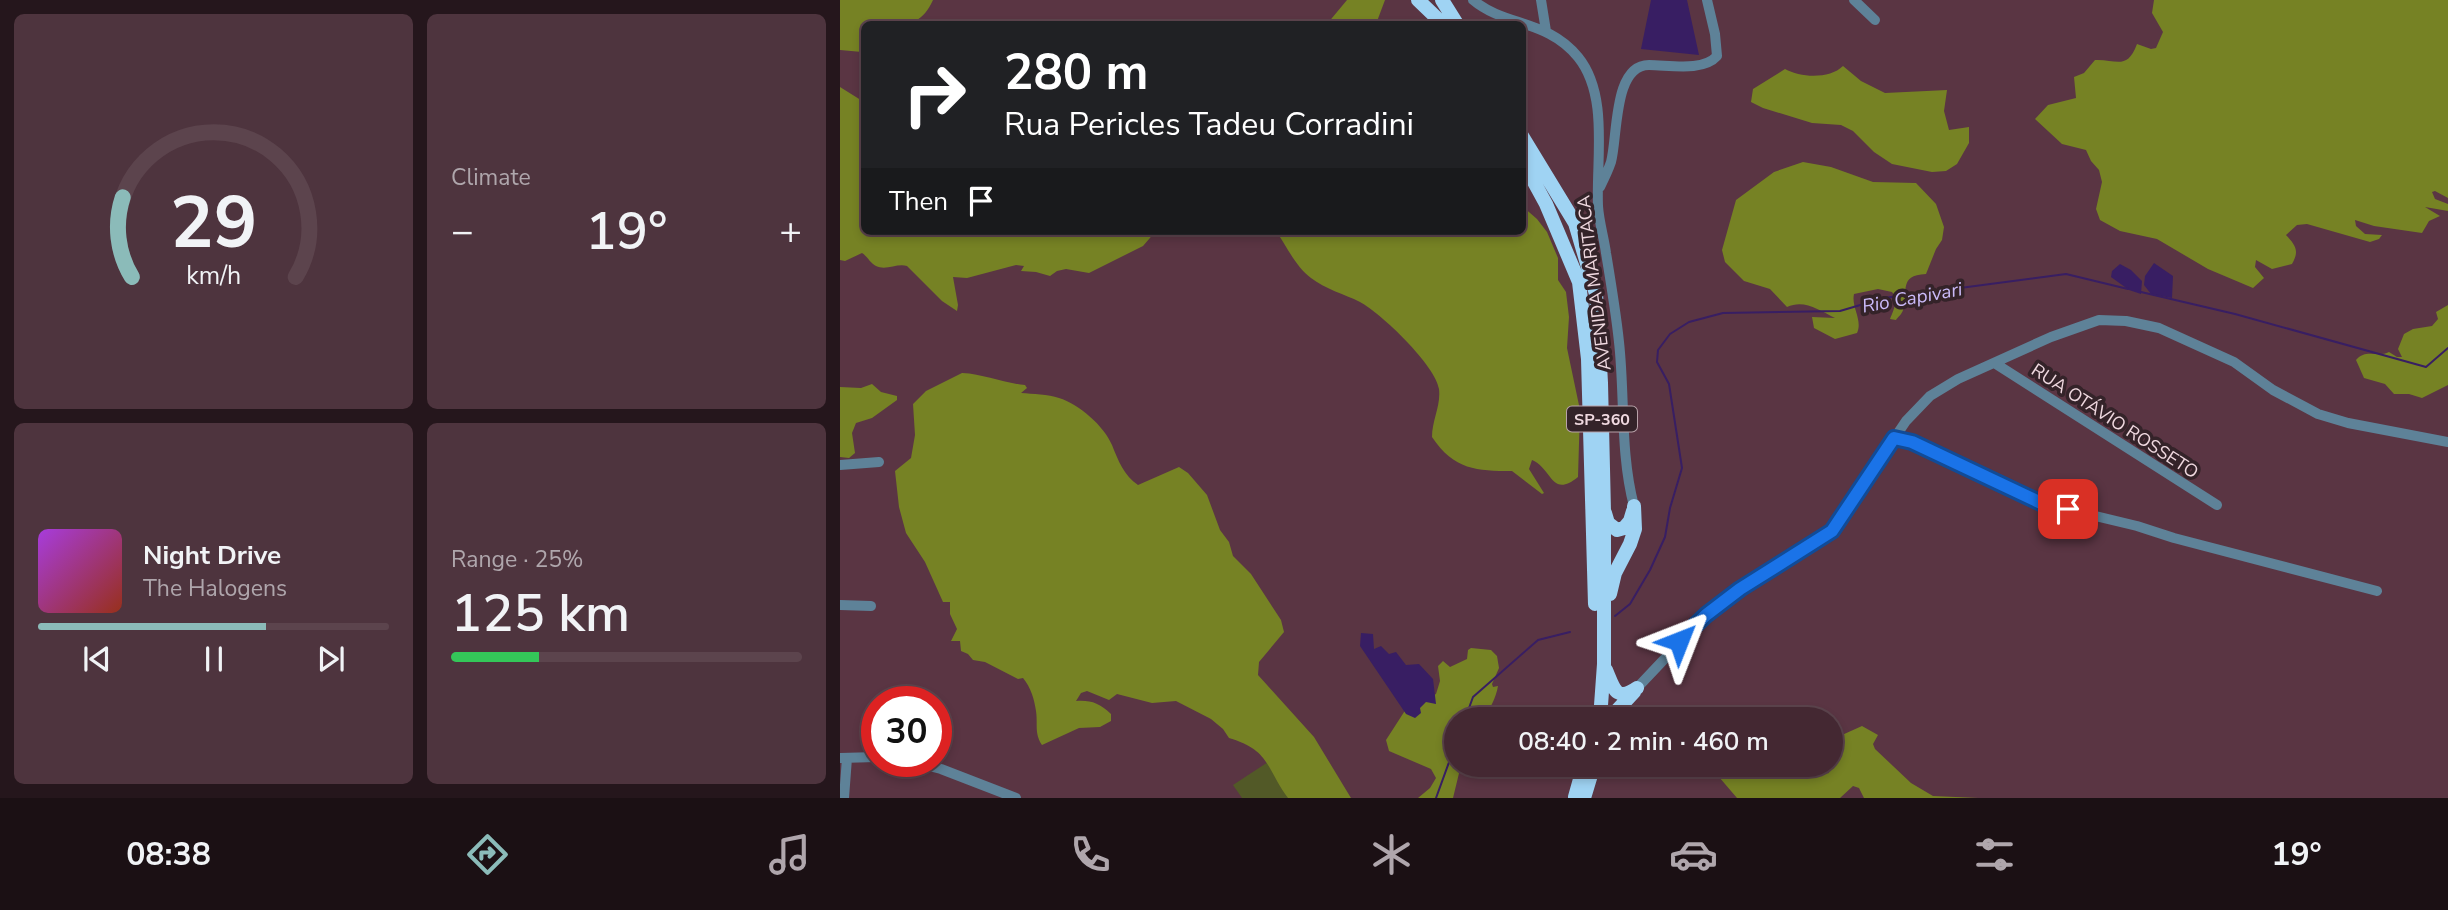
<!DOCTYPE html>
<html lang="en">
<head>
<meta charset="utf-8">
<style>
	body { margin:0; font-family:"Nunito Sans",sans-serif; background:#4e343e; color:#f1f3f6; height:100vh; display:flex; flex-direction:column; font-size:26px; white-space:nowrap }
	* { box-sizing:border-box; margin:0 }
	p { font-size:23px; color:#afa6ac }
	.icon { flex:none; width:38px; height:38px; fill:none; stroke:currentColor; stroke-width:2; stroke-linecap:round; stroke-linejoin:round }
	.map { position:relative; flex:1; overflow:hidden }
	.side { display:flex; flex-direction:column; gap:14px; padding:14px; background:#25161c; width:840px }
	.side>* { flex:none }
	.top-card { position:absolute; left:21px; top:21px; width:665px; height:214px; border-radius:10px; box-shadow:0 4px 10px #0003,0 0 0 2px #5c444d; background:#202124; color:#fff; overflow:hidden }
	.speed { position:absolute; left:21px; top:686px; display:flex; gap:14px; font-size:35px; font-weight:700; text-align:center }
	.speed>* { display:grid; place-content:center; width:91px; height:91px; border-radius:50%; background:#442832; box-shadow:0 4px 10px #0003,0 0 0 2px #5c444d; line-height:1 }
	.speed .limit { border:10px solid #d22; background:#fff; color:#111 }
	.pin { position:absolute; display:grid; place-items:center; width:60px; height:60px; color:#fff; margin:-30px; border-radius:14px; box-shadow:0 4px 10px #0006 }
	.me { position:absolute; width:77px; margin:-38px; rotate:45deg; stroke-linejoin:round; filter:drop-shadow(0 0 5px #0008) }
	.turn { display:flex; align-items:center; gap:24px; height:147px; padding:0 28px; font-size:32px }
	.turn .icon { width:91px; height:91px; stroke-width:2.5 }
	.turn b { display:block; font-size:49px; line-height:60px }
	.then { display:flex; align-items:center; height:66px; padding:0 28px; background:#0003; gap:14px; font-size:26px }
	.big { font-size:52px; font-weight:600; line-height:1.1 }
	.side .card { flex:1; display:flex; flex-direction:column; justify-content:center; gap:10px; min-width:0; padding:0 24px; border-radius:10px; background:#4e343e }
	.side .dial { align-items:center; gap:0 }
	.dial svg { height:182px; overflow:visible; fill:none; stroke:#5c444d; stroke-width:7; stroke-linecap:round; text-anchor:middle }
	.dial text { fill:#f1f3f6; stroke:none }
	.song { display:flex; align-items:center; gap:21px }
	.cover { width:84px; height:84px; border-radius:10px; background:linear-gradient(135deg,hsl(280 70% 55%),hsl(10 70% 35%)) }
	.played { height:7px; border-radius:4px; background:linear-gradient(90deg,#8bbbb9 65%,#5c444d 65%) }
	.keys { display:flex; justify-content:space-around; direction:ltr }
	.heat { display:flex; justify-content:space-between; align-items:center; font-size:38px; direction:ltr }
	.charge { height:10px; border-radius:5px; background:linear-gradient(90deg,#34c759 25%,#5c444d 0) }
	.side .tiles { flex:1; display:grid; gap:14px; grid-template-columns:repeat(2,1fr) }
	.trip { position:absolute; left:604px; top:707px; width:399px; height:70px; border-radius:35px; background:#442832; box-shadow:0 4px 10px #0003,0 0 0 2px #5c444d; font-weight:600; line-height:70px; text-align:center }
	.tab-bar { display:flex; height:112px; justify-content:space-around; align-items:center; background:#1b1014; color:#afa6ac }
	.tab-bar .icon { width:49px; height:49px }
	.tab-bar .current { color:#8bbbb9 }
	.tab-bar b { font-size:32px; color:#f1f3f6 }
	main { display:flex; flex:1; min-height:0 }
	.map>svg:first-child { display:block }
	.green { fill:#525927 }
	.forest { fill:#768224 }
	.water { fill:#381e63 }
	.lines { fill:none; stroke-linecap:round; stroke-linejoin:round }
	.stream { stroke:#381e63; stroke-width:2 }
	.minor { stroke:#5e8298; stroke-width:10 }
	.highway { stroke:#9fd3f3; stroke-width:14 }
	.route-casing { stroke:#114b97; stroke-width:18 }
	.route { stroke:#1a73e8; stroke-width:12 }
	.labels { text-anchor:middle; stroke-width:7; stroke-linejoin:round; paint-order:stroke }
	.shield { fill:#342329; stroke:#b8a2a9; stroke-width:2 }
	.shield-label { font-size:16px; font-weight:bold; fill:#f0d9e0 }
	.street-label { font-size:18px; fill:#f0d9e0; stroke:#342329 }
	.water-label { font-size:19px; font-style:italic; fill:#cabaf8; stroke:#342329 }
</style>
</head>
<body>
<main>
<section class="side">
<div class="tiles">
<div class="card dial"><svg viewBox="0 0 100 80">
<path d="M14 69A42 42 0 1 1 86 69"/>
<path d="M14 69A42 42 0 0 1 10 34" stroke="#8bbbb9"/>
<text x="50" y="56" font-size="32" font-weight="700">29</text>
<text x="50" y="72" font-size="11">km/h</text>
</svg></div>
<div class="card"><p>Climate</p>
<div class="heat"><a>−</a><b class="big">19°</b><a>+</a></div>
</div>
<div class="card">
<div class="song"><i class="cover"></i><div><b>Night Drive</b><p>The Halogens</p></div></div>
<div class="played"></div>
<div class="keys"><svg class="icon" aria-label="previous" viewBox="0 0 24 24"><path d="M18 5L8 12l10 7zM5 5v14"/></svg><svg class="icon" aria-label="pause" viewBox="0 0 24 24"><path d="M8 5v14M16 5v14"/></svg><svg class="icon" aria-label="next" viewBox="0 0 24 24"><path d="M6 5l10 7-10 7zM19 5v14"/></svg></div>
</div>
<div class="card"><p>Range · 25%</p><b class="big">125 km</b><div class="charge"></div></div>
</div>
</section>
<div class="map">
<svg width="1608" height="798" viewBox="0 0 1608 798">
	<rect width="100%" height="100%" fill="#5a3543"/>
	<path class="green" d="M428,762l28,36h-54l-9,-13z"/>
	<path class="forest" d="M0,0h93c-15,33 -37,24 -69,24v27l-2,1 -22,-2z
		M507,0h38l-9,24h-49z
		M1314,0h294v198l-13,-7 -3,1 3,7 13,5v7l-23,-4 15,9 -11,5 -7,12 -48,-7 -19,-6 1,6 9,8 17,1 -3,4 -9,3 -63,-18 -10,1 -11,10c9,10 14,15 6,29l-20,5 -16,-9 -1,7 9,11 -11,10 -45,-19 -51,-30 -37,-8 -20,-11 -4,-11 6,-27 -3,-12 -8,-9 -5,-11 -24,-6 -27,-25 13,-14 28,-7 -2,-21 10,-4 11,-13c21,-1 32,11 42,-16l14,5 5,-1 7,-16 -11,-19z
		M1003,66l18,15 24,12 62,-3 -3,21 5,19 20,-3v16l-12,21 -11,7 -14,1 -40,-8 -18,-12 -21,-21 -12,-6 -29,-2 -49,-15 -12,-6 2,-13 32,-20c16,9 45,10 58,-3z
		M0,87l24,15v26l-2,11 2,-2v94h292l-13,15 -54,27 -23,-4 -9,2 -7,5 -14,-4 -15,-1 3,-5 -8,-1 -49,13 -14,-1 5,28 -1,6 -15,-10 -35,-35c-10,-3 -21,5 -31,0 -5,-2 -9,-10 -14,-13l-17,8 -5,-1z
		M963,162l28,5 42,15 43,1 20,21 8,23 -2,13 -6,9 -10,25c-29,1 -17,20 -23,36 -1,4 -5,7 -7,10l-6,-1c3,-8 9,-18 2,-27l-14,-3 -24,5c-3,13 9,26 3,39l-22,6 -21,-11 -2,-11 23,1c-16,-8 -31,-19 -48,-11l-17,-18 -26,-8 -19,-19 -3,-12 14,-50 38,-28z
		M683,207l14,12 10,13 11,26v22l8,12 3,25 -2,31 13,62 -2,67c-27,22 -26,-9 -46,-17l-3,9 15,24 -2,1 -30,-23c-35,0 -58,-1 -80,-34 0,-17 9,-31 7,-48 -3,-23 -58,-76 -79,-87 -16,-8 -35,-13 -49,-24 -15,-11 -24,-31 -35,-47h246z
		M1608,305v80l-26,13 -13,-4h-15l-9,-10 -21,-6 -8,-18c10,-12 22,-2 33,-8l8,5h5l-4,-8 6,-15 9,-5 19,-3 6,-7 -2,-7z
		M122,373c22,1 41,10 63,12l2,3 -6,5c12,1 27,1 38,5 20,6 45,28 53,47 6,15 12,31 26,40l41,-18 9,6 19,22 13,35 9,12 4,14 18,18 30,46 3,12 -25,30 -1,13 56,62 37,61h-63c-22,-30 -18,-48 -59,-60l-6,-9 -12,-10 -35,-18 -24,2 -35,-9 -8,6 -22,-9 -6,2 -5,8c15,-1 23,2 35,13v7l-11,6 -21,1 -37,17c-8,-12 -4,-21 -6,-34 -2,-13 -5,-23 -13,-33l-5,1 -33,-17 -12,-2 -5,-6 -7,-3 -1,-10h-9l6,-12 -7,-15v-12h-7l-18,-40 -19,-29 -7,-26 -4,-36 16,-13 4,-23 -2,-31 13,-13z
		M32,384l9,8 16,4v4l-25,18 -16,5 -4,10 3,20 -6,5 -9,-1v-70l21,1z
		M631,648l20,2 6,6 2,12 -7,16 1,3 5,-1c-2,12 -8,23 -15,33h-27v46h5l-8,33h-35l12,-10 6,-10 -5,-9 -42,-18 -3,-11 20,-31 30,-15 4,-13 -2,-15 5,-5 7,6 17,-8 1,-9z
		M1022,726l16,9 -5,9 2,5 36,34 22,13 45,2h-114l-5,-10 -6,-2 -13,12h-103l-18,-21 11,-12h78l-7,12 28,-4 2,-17 12,-13 -1,-8z"/>
	<path class="water" d="M811,0h36l12,55 -58,-6z
		M1314,263l19,13 -1,22 -21,-4 -7,-9 1,-9z
		M1280,264l11,6 11,11 -1,13 -12,-4 -18,-13 1,-6z
		M521,633l12,1 1,15 7,-3 8,8 7,-2 10,13 13,-1 14,15 3,25 -10,-2 -6,6 1,5 -6,5 -9,-4 -46,-68z"/>
	<g class="lines">
		<path class="stream" d="M1301,292l94,22 191,53 22,-19
			M775,616l15,-12 20,-34 15,-33 5,-29 12,-40 -13,-84 -12,-22 1,-12 12,-16 19,-12 34,-9 117,-2 44,-13 182,-24 62,15
			M625,719l8,-22 65,-57 32,-8
			M596,798l20,-55"/>
		<path class="minor" d="M633,0c32,27 74,19 105,57 31,38 18,102 20,149 1,16 6,32 8,47 5,30 10,60 13,89 6,54 1,111 15,164
			M701,0l5,31
			M1014,0l21,20
			M760,187c4,-8 8,-16 11,-25 7,-26 2,-97 38,-97 20,0 54,7 68,-9l-2,-22 -8,-34
			M1156,364l221,141
			M1054,438l18,4 129,61 96,23 37,12 203,53
			M0,465l39,-3
			M0,605l31,1
			M797,688l69,-73 34,-26 35,-20 57,-38 74,-110 24,-25 28,-17 93,-42 48,-17 27,1 33,7 75,34 39,28 45,24 30,9 100,19
			M0,758l37,-1
			M69,761l32,8 75,29
			M4,798l3,-40"/>
		<path class="highway" d="M578,0l25,24
			M602,0l15,24
			M682,136l53,87 21,71 5,89 3,128v153l-4,55
			M682,160l24,44 33,78 9,77 7,245
			M765,513l3,10 9,7 7,-2 6,-7 3,-10
			M770,594l5,-21 15,-29 5,-15 -1,-23
			M766,670c8,19 10,32 31,18
			M769,719l25,-27
			M735,797l9,-32
			M744,798l10,-33"/>
	</g>
	<g class="lines">
		<g class="route-casing">
			<path id="route" d="M839,641l27,-26 34,-26 92,-58 62,-93 18,4 129,61 27,6"/>
		</g>
		<use href="#route" class="route"/>
	</g>
	<g class="labels">
		<rect class="shield" x="727" y="406.5" width="70" height="25" rx="5"/>
		<g class="shield-label">
			<text x="762" y="425">SP-360</text>
		</g>
		<g class="street-label">
			<text transform="translate(754 283) rotate(-97)" y="6">AVENIDA MARITACA</text>
			<text transform="translate(1275 421) rotate(33)" y="6">RUA OTÁVIO ROSSETO</text>
		</g>
		<g class="water-label">
			<text transform="translate(1072 297) rotate(-10)" y="7">Rio Capivari</text>
		</g>
	</g>
</svg>
<div class="speed"><div class="limit">30</div></div>
<div class="pin" style="left:1228px;top:509px;background:#d93025"><svg class="icon" aria-label="arrive" viewBox="0 0 24 24"><path d="M6 21V4h12l-3 4 3 4H6"/></svg></div>
<svg class="me" style="left:839px;top:641px" viewBox="-20 -20 40 40"><path d="M0-17L14 15 0 8-14 15z" fill="#1a73e8" stroke="#fff" stroke-width="4"/></svg>
<div class="trip">08:40 · 2 min · 460 m</div>
<div class="top-card">
<div class="turn"><svg class="icon" aria-label="right" viewBox="0 0 24 24"><path d="M7 20v-9h11M14 6l5 5-5 5"/></svg><div><b>280 m</b>Rua Pericles Tadeu Corradini</div></div>
<div class="then">Then<svg class="icon" aria-label="arrive" viewBox="0 0 24 24"><path d="M6 21V4h12l-3 4 3 4H6"/></svg></div>
</div>
</div>
</main>
<nav class="tab-bar">
<b>08:38</b>
<svg class="icon current" aria-label="directions" viewBox="0 0 24 24"><path d="M12 3l9 9-9 9-9-9zM9 14v-3h6M13 9l2 2-2 2"/></svg>
<svg class="icon" aria-label="music" viewBox="0 0 24 24"><path d="M9 18V5l10-2v13"/><circle cx="6" cy="18" r="3"/><circle cx="16" cy="16" r="3"/></svg>
<svg class="icon" aria-label="phone" viewBox="0 0 24 24"><path d="M5 4h4l2 5-3 2q2 4 5 5l2-3 5 2v4C11 20 4 13 5 4z"/></svg>
<svg class="icon" aria-label="climate" viewBox="0 0 24 24"><path d="M12 3v18M4 7l16 10M4 17L20 7"/></svg>
<svg class="icon" aria-label="car" viewBox="0 0 24 24"><path d="M5 17H2v-5l4-1 3-4h7l3 4 3 1v5h-3M9 17h6M6 11h13"/><circle cx="7" cy="17" r="2"/><circle cx="17" cy="17" r="2"/></svg>
<svg class="icon" aria-label="filters" viewBox="0 0 24 24"><path d="M4 7h16M4 17h16"/><circle cx="9" cy="7" r="2"/><circle cx="15" cy="17" r="2"/></svg>
<b>19°</b>
</nav>
</body>
</html>
